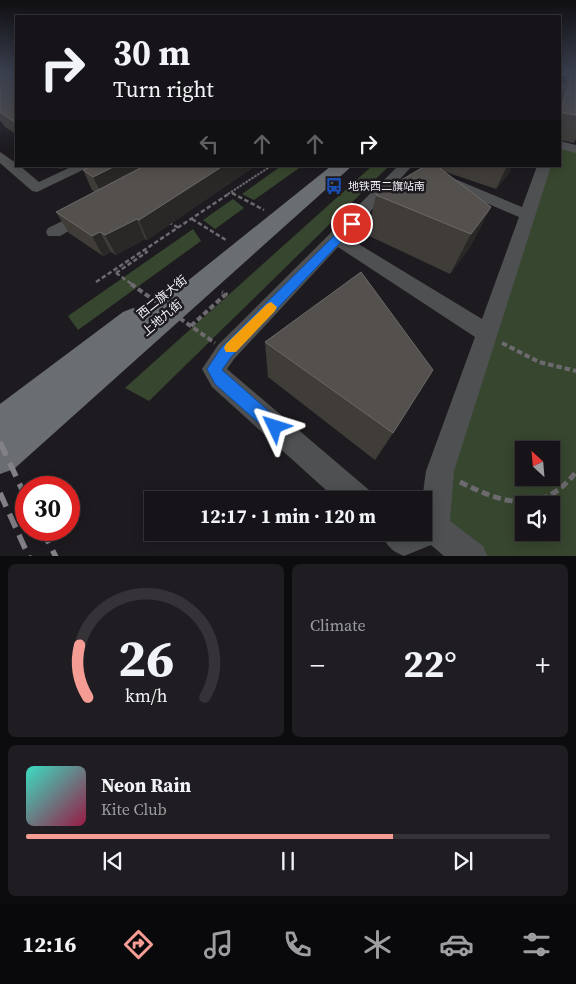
<!DOCTYPE html>
<html lang="en">
<head>
<meta charset="utf-8">
<style>
	body { margin:0; font-family:"Source Serif 4","Noto Sans SC",serif; background:#1f1d21; color:#f1f3f6; height:100vh; display:flex; flex-direction:column; font-size:19px; white-space:nowrap }
	* { box-sizing:border-box; margin:0 }
	p { font-size:16px; color:#9e9ea2 }
	.icon { flex:none; width:28px; height:28px; fill:none; stroke:currentColor; stroke-width:2; stroke-linecap:round; stroke-linejoin:round }
	.map { position:relative; height:556px; overflow:hidden }
	.side { display:flex; flex-direction:column; gap:8px; padding:8px; background:#0c0b0d; flex:1 }
	.side>* { flex:none }
	.banner { position:absolute; left:15px; top:15px; width:546px; height:152px; border-radius:0px; box-shadow:0 2px 12px #0003,0 0 0 1px #353337; background:#161418; color:#f1f3f6; overflow:hidden }
	.needle { width:32px; rotate:334deg }
	.fabs { position:absolute; left:515px; top:441px; display:grid; gap:10px }
	.fabs a { display:grid; place-items:center; width:45px; height:45px; border-radius:0px; background:#161418; box-shadow:0 2px 12px #0003,0 0 0 1px #353337; font-size:25px }
	.speed { position:absolute; left:15px; top:476px; display:flex; gap:10px; font-size:25px; font-weight:700; text-align:center }
	.speed>* { display:grid; place-content:center; width:65px; height:65px; border-radius:50%; background:#161418; box-shadow:0 2px 12px #0003,0 0 0 1px #353337; line-height:1 }
	.speed .limit { border:8px solid #d22; background:#fff; color:#111 }
	.pin { position:absolute; display:grid; place-items:center; width:42px; height:42px; color:#fff; margin:-21px; border:2px solid #fff; border-radius:50%; box-shadow:0 1px 5px #0007 }
	.me { position:absolute; width:55px; margin:-28px; rotate:311deg; stroke-linejoin:round; filter:drop-shadow(0 0 4px #0008) }
	.turn { display:flex; align-items:center; gap:18px; height:105px; padding:0 15px; font-size:22px }
	.turn .icon { width:65px; height:65px; stroke-width:2.5 }
	.turn b { display:block; font-size:35px; line-height:42px }
	.lanes { display:flex; align-items:center; height:48px; padding:0 15px; background:#0003; justify-content:center; gap:25px; direction:ltr }
	.lanes .off { opacity:.35 }
	.big { font-size:38px; font-weight:700; line-height:1.1 }
	.side .card { flex:1; display:flex; flex-direction:column; justify-content:center; gap:8px; min-width:0; padding:0 18px; border-radius:8px; background:#1f1d21 }
	.side .dial { align-items:center; gap:0 }
	.dial svg { height:130px; overflow:visible; fill:none; stroke:#353337; stroke-width:7; stroke-linecap:round; text-anchor:middle }
	.dial text { fill:#f1f3f6; stroke:none }
	.song { display:flex; align-items:center; gap:15px }
	.cover { width:60px; height:60px; border-radius:8px; background:linear-gradient(135deg,hsl(170 70% 55%),hsl(340 70% 35%)) }
	.played { height:5px; border-radius:2px; background:linear-gradient(90deg,#f59c94 70%,#353337 70%) }
	.keys { display:flex; justify-content:space-around; direction:ltr }
	.heat { display:flex; justify-content:space-between; align-items:center; font-size:28px; direction:ltr }
	.side .tiles { flex:1; display:grid; gap:8px; grid-template-columns:1fr 1fr }
	.card:last-child { grid-column:span 2 }
	.trip { position:absolute; left:144px; top:491px; width:288px; height:50px; border-radius:0px; background:#161418; box-shadow:0 2px 12px #0003,0 0 0 1px #353337; font-weight:700; line-height:50px; text-align:center }
	.menu { display:flex; height:80px; justify-content:space-around; align-items:center; background:#09080a; color:#9e9ea2 }
	.menu .icon { width:35px; height:35px }
	.menu .selected { color:#f59c94 }
	.menu b { font-size:22px; color:#f1f3f6 }
	.map>svg:first-child { display:block }
	.green { fill:#37462e; fill-rule:evenodd }
	.lines { fill:none; stroke-linecap:round; stroke-linejoin:round }
	.path-far3 { stroke:#6c6a6f; stroke-width:2; stroke-dasharray:2.5 1; stroke-linecap:butt }
	.path-far2 { stroke:#6c6a6f; stroke-width:2.5; stroke-dasharray:4.5 2.5; stroke-linecap:butt }
	.path-far1 { stroke:#6c6a6f; stroke-width:4; stroke-dasharray:5.5 3; stroke-linecap:butt }
	.path { stroke:#6c6a6f; stroke-width:5; stroke-dasharray:8 4; stroke-linecap:butt }
	.street { fill:#4e5052; fill-rule:evenodd }
	.secondary { fill:#6a6e70; fill-rule:evenodd }
	.rail { stroke:#838186; stroke-width:5.5; stroke-dasharray:15 8; stroke-linecap:butt }
	.path-bridge-far1 { stroke:#6c6a6f; stroke-width:2.5; stroke-dasharray:4.5 2.5; stroke-linecap:butt }
	.path-bridge { stroke:#6c6a6f; stroke-width:4; stroke-dasharray:5.5 3; stroke-linecap:butt }
	.wall { fill:#403d39 }
	.shaded-wall { fill:#2a2727 }
	.building { fill:#53504d; stroke:#6c6968 }
	.route { fill:#1a73e8; stroke:#114b97 }
	.slow { fill:#f59e0b }
	.labels { text-anchor:middle; stroke-width:5; stroke-linejoin:round; paint-order:stroke }
	.far-poi-label { font-size:11px; fill:#f2f1f5; stroke:#1d1b20; text-anchor:start }
	.street-label { font-size:12px; fill:#f2f1f5; stroke:#1d1b20 }
</style>
</head>
<body>
<div class="map">
<svg width="576" height="557" viewBox="0 0 576 557">
	<rect width="100%" height="100%" fill="#1d1b20"/>
	<path class="green" d="M560,145l16,4v407h-104l-38,-28 110,-362h16zM524,450h27v28h-27zM524,505h27v27h-27z
		M281,166h21l-48,34 -12,-6z
		M372,166h17l-240,235 -24,-13z
		M233,199l11,9 -29,21 -12,-9z
		M193,229l8,12 -123,89 -10,-14z"/>
	<g class="lines">
		<path class="path-far3" d="M232,193l3,1
			M228,194l43,-28"/>
		<path class="path-far2" d="M232,193l32,17
			M192,219l34,21
			M168,222l11,6
			M116,273l31,-21 -2,-1
			M96,282l134,-89"/>
		<path class="path-far1" d="M191,326l35,-32 -4,-2
			M502,343l37,19 37,9"/>
		<path class="path" d="M460,482c44,22 82,34 116,-10"/>
		<path class="street" d="M560,83l16,3v6l-16,-3z
			M560,141l16,4v8l-16,-4z
			M0,152l16,11v3h4l19,16 34,-16h18l-54,26 -5,-1 -32,-28z
			M398,166h14l-65,71 135,82 37,-102 -79,-34 -2,-3 7,-4 5,1 72,30 15,-41h14l-97,305 -4,50 33,25 5,11h-43l-14,-12 -27,11c-13,-5 -18,-11 -23,-24h41v-32l4,-29 49,-134 -137,-90 -104,112 -7,10 142,121 5,10h-37l-125,-113 -10,-18 16,-24z
			M87,209l8,5 -2,3 -33,19h-12l-2,-4 2,-4z"/>
		<path class="secondary" d="M560,71h16v7l-16,-3z
			M331,166h21l-338,303 -14,5v-70l123,-92 10,-4 10,4 2,3z"/>
		<path class="rail" d="M0,442l26,56
			M0,493l29,64
			M42,530l14,27"/>
		<path class="path-bridge-far1" d="M116,273l17,12"/>
		<path class="path-bridge" d="M131,284l84,59"/>
	</g>
	<path class="wall" d="M0,71h16v63l-11,-7 -5,-7z
		M570,71h6v68l-2,4 -14,-3v-45l7,-14h-2z
		M53,166h15l-7,3z
		M255,166l-108,74 -2,-1 -29,16 -5,-3 -8,4 -34,-23 -13,-21 39,-20 -3,-2 -9,-20z
		M425,166h87l-3,7 -13,16 -53,-18 48,36 -21,40 -20,27 -83,-39 9,-40z
		M265,342l128,91 -18,27 -107,-83z"/>
	<path class="shaded-wall" d="M60,166h8l-7,3z
		M115,166h46l-58,31 -10,-20z
		M223,166h32l-108,74 -8,-20z
		M507,166h5l-3,7 -13,16z
		M491,207l-21,40 -20,27 21,-40z
		M137,219l8,20 -29,16 -11,-20z
		M100,232l11,20 -8,4 -11,-20z"/>
	<path class="building" d="M0,71h16v52l-16,-11z
		M573,71h3v44l-16,-3z
		M92,166h23l-22,11 -10,-7z
		M144,166h79l-84,54 -2,-1 -32,16 -5,-3 -8,4 -36,-24z
		M425,166h12l54,41 -20,27 -95,-39z
		M361,272l72,98 -40,63 -128,-91z"/>
	<linearGradient id="sky" x2="0" y2="1"><stop stop-color="#100f12"/><stop offset="0.48" stop-color="#3a3f4e"/><stop offset="1" stop-color="#3a3f4e" stop-opacity="0"/></linearGradient>
	<rect width="576" height="149" fill="url(#sky)"/>
	<path class="route" d="M352,221l3,1v5l-124,130 -9,13 59,52 2,5 -2,6 -6,2 -5,-2 -55,-49 -8,-15 14,-21 127,-126z"/>
	<path class="slow" d="M271,302l6,5 -2,4 -39,41h-10l-2,-4 2,-4 41,-40z"/>
	<defs>
		<g id="bus-bare" transform="scale(1.35)"><path d="M-5-6H5V4H4V6H2V4H-2V6H-4V4H-5ZM-3.5-4V0h7V-4ZM-3.5 1.2v1.5H-2V1.2ZM2 1.2v1.5H3.5V1.2Z" fill="#1a4fb4" stroke="#1d1b20" stroke-width="2.5" paint-order="stroke"/></g>
	</defs>
	<g fill-rule="evenodd">
		<use href="#bus-bare" x="334" y="186"/>
	</g>
	<g class="labels">
		<g class="far-poi-label">
			<text x="348" y="190">地铁西二旗站南</text>
		</g>
		<g class="street-label">
			<text transform="translate(162 297) rotate(-39)" y="4">西二旗大街</text>
			<text transform="translate(162 318) rotate(-40)" y="4">上地九街</text>
		</g>
	</g>
</svg>
<div class="fabs">
<a><svg class="needle" viewBox="-14 -14 28 28"><path d="M0-13l5 13h-10z" fill="#e53935"/><path d="M0 13l5-13h-10z" fill="#9e9ea2"/></svg></a>
<a><svg class="icon" aria-label="sound" viewBox="0 0 24 24"><path d="M4 9h4l5-4v14l-5-4H4zM17 9q2 3 0 6"/></svg></a>
</div>
<div class="speed"><div class="limit">30</div></div>
<div class="pin" style="left:352px;top:224px;background:#d93025"><svg class="icon" aria-label="arrive" viewBox="0 0 24 24"><path d="M6 21V4h12l-3 4 3 4H6"/></svg></div>
<svg class="me" style="left:275px;top:427px" viewBox="-20 -20 40 40"><path d="M0-17L14 15 0 8-14 15z" fill="#1a73e8" stroke="#fff" stroke-width="4"/></svg>
<div class="trip">12:17 · 1 min · 120 m</div>
<div class="banner">
<div class="turn"><svg class="icon" aria-label="right" viewBox="0 0 24 24"><path d="M7 20v-9h11M14 6l5 5-5 5"/></svg><div><b>30 m</b>Turn right</div></div>
<div class="lanes"><svg class="icon off" aria-label="left" viewBox="0 0 24 24"><path d="M17 20v-9H6M10 6l-5 5 5 5"/></svg><svg class="icon off" aria-label="ahead" viewBox="0 0 24 24"><path d="M12 20V5M6 11l6-6 6 6"/></svg><svg class="icon off" aria-label="ahead" viewBox="0 0 24 24"><path d="M12 20V5M6 11l6-6 6 6"/></svg><svg class="icon" aria-label="right" viewBox="0 0 24 24"><path d="M7 20v-9h11M14 6l5 5-5 5"/></svg></div>
</div>
</div>
<section class="side">
<div class="tiles">
<div class="card dial"><svg viewBox="0 0 100 80">
<path d="M14 69A42 42 0 1 1 86 69"/>
<path d="M14 69A42 42 0 0 1 9 37" stroke="#f59c94"/>
<text x="50" y="56" font-size="32" font-weight="700">26</text>
<text x="50" y="72" font-size="11">km/h</text>
</svg></div>
<div class="card"><p>Climate</p>
<div class="heat"><a>−</a><b class="big">22°</b><a>+</a></div>
</div>
<div class="card">
<div class="song"><i class="cover"></i><div><b>Neon Rain</b><p>Kite Club</p></div></div>
<div class="played"></div>
<div class="keys"><svg class="icon" aria-label="previous" viewBox="0 0 24 24"><path d="M18 5L8 12l10 7zM5 5v14"/></svg><svg class="icon" aria-label="pause" viewBox="0 0 24 24"><path d="M8 5v14M16 5v14"/></svg><svg class="icon" aria-label="next" viewBox="0 0 24 24"><path d="M6 5l10 7-10 7zM19 5v14"/></svg></div>
</div>
</div>
</section>
<nav class="menu">
<b>12:16</b>
<svg class="icon selected" aria-label="directions" viewBox="0 0 24 24"><path d="M12 3l9 9-9 9-9-9zM9 14v-3h6M13 9l2 2-2 2"/></svg>
<svg class="icon" aria-label="music" viewBox="0 0 24 24"><path d="M9 18V5l10-2v13"/><circle cx="6" cy="18" r="3"/><circle cx="16" cy="16" r="3"/></svg>
<svg class="icon" aria-label="phone" viewBox="0 0 24 24"><path d="M5 4h4l2 5-3 2q2 4 5 5l2-3 5 2v4C11 20 4 13 5 4z"/></svg>
<svg class="icon" aria-label="climate" viewBox="0 0 24 24"><path d="M12 3v18M4 7l16 10M4 17L20 7"/></svg>
<svg class="icon" aria-label="car" viewBox="0 0 24 24"><path d="M5 17H2v-5l4-1 3-4h7l3 4 3 1v5h-3M9 17h6M6 11h13"/><circle cx="7" cy="17" r="2"/><circle cx="17" cy="17" r="2"/></svg>
<svg class="icon" aria-label="filters" viewBox="0 0 24 24"><path d="M4 7h16M4 17h16"/><circle cx="9" cy="7" r="2"/><circle cx="15" cy="17" r="2"/></svg>
</nav>
</body>
</html>
